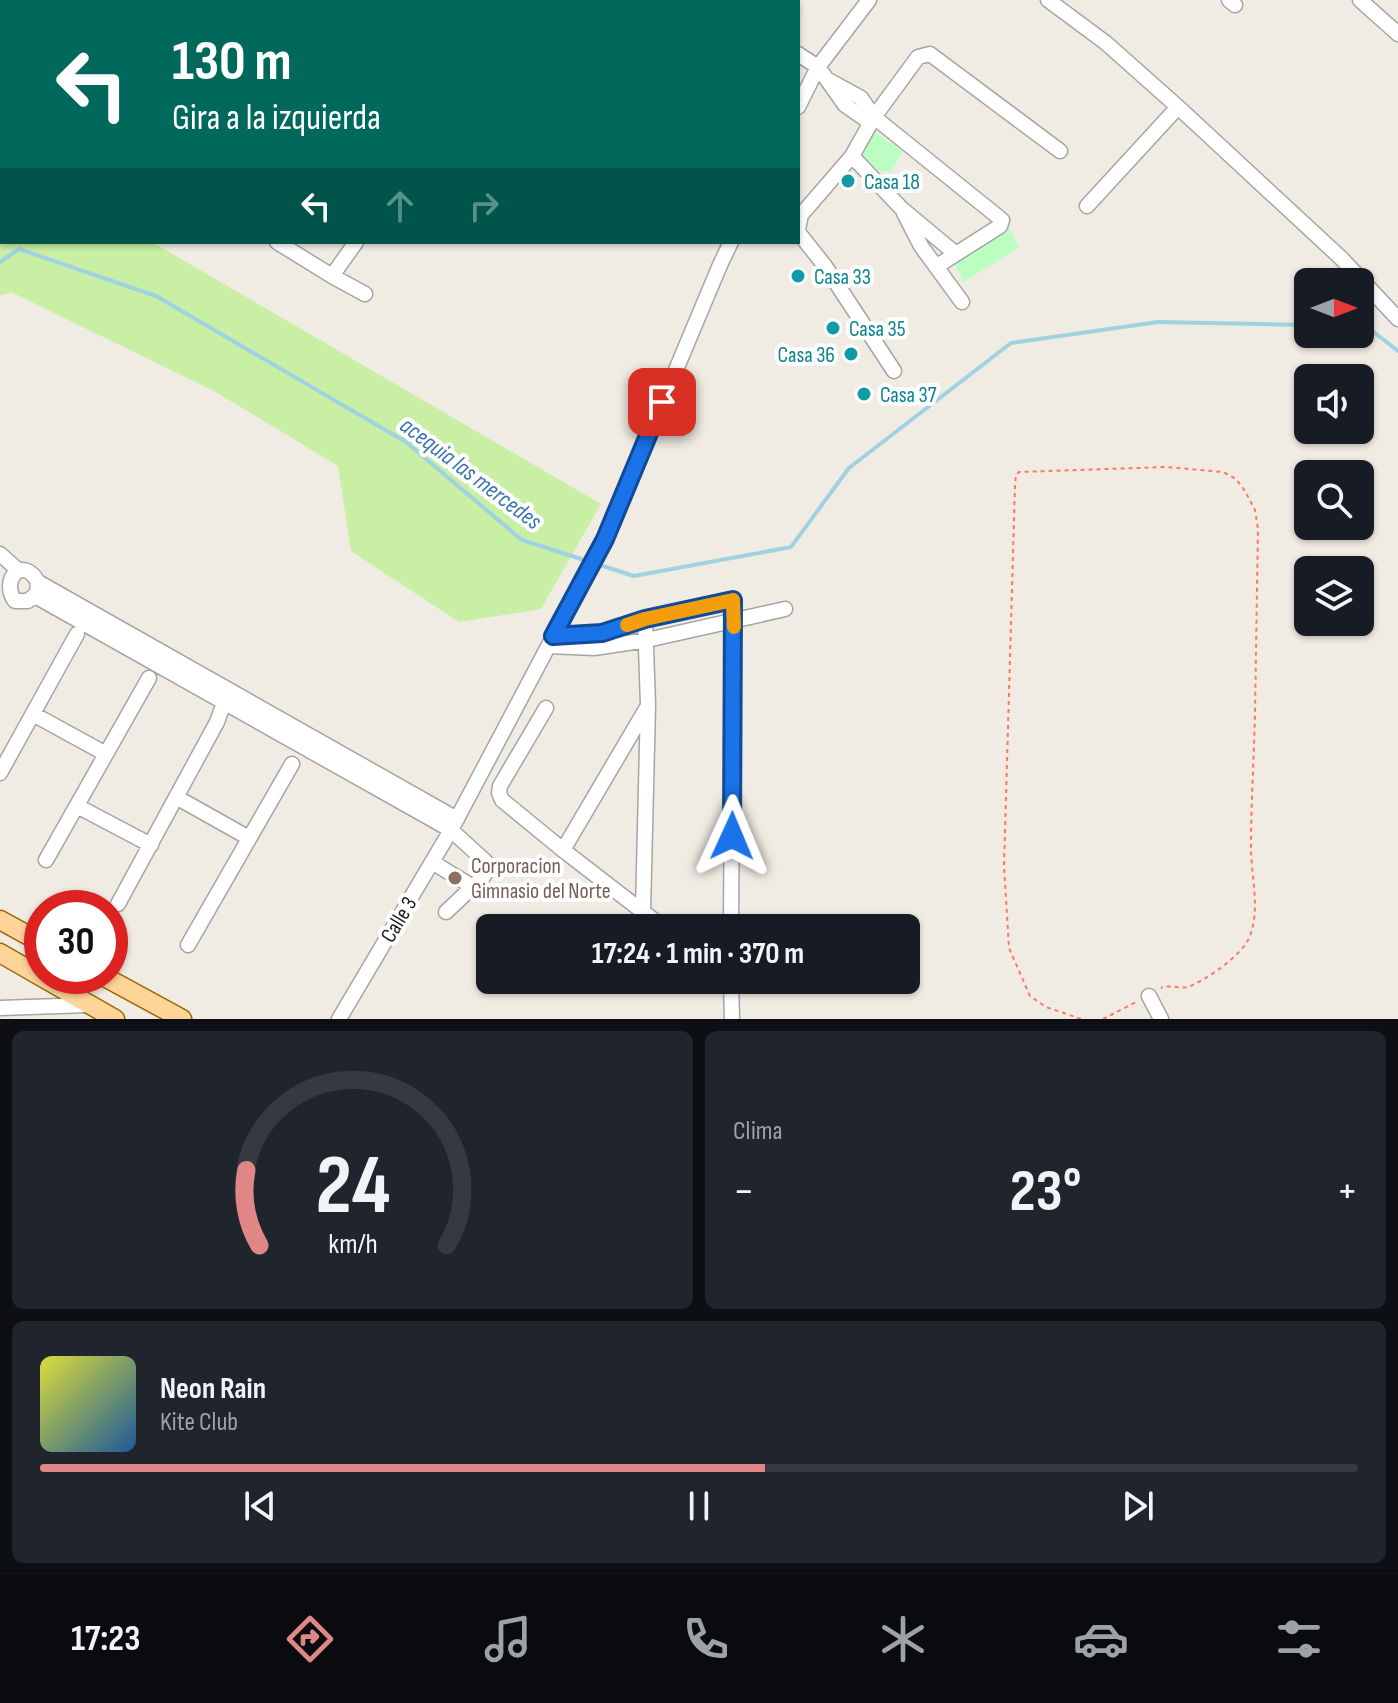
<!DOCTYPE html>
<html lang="es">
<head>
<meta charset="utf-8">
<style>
	body { margin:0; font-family:"Sofia Sans Condensed",sans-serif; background:#20242c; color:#f1f3f6; height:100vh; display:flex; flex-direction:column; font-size:30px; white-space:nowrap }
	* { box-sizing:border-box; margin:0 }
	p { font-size:26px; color:#9ea1a6 }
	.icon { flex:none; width:44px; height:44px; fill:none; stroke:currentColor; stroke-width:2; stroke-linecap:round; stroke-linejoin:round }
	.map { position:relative; height:1019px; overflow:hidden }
	.details { display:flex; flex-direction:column; gap:12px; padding:12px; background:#0d0f14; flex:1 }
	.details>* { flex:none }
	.hud { position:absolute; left:0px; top:0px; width:800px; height:244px; box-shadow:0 2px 6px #0004; background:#00695c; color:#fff; overflow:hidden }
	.needle { width:52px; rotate:90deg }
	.fabs { position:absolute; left:1294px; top:268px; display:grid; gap:16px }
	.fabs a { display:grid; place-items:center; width:80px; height:80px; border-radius:12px; background:#171b24; box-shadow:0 2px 6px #0004; font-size:40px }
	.speed { position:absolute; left:24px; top:890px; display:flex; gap:16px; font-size:40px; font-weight:700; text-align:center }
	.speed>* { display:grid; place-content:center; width:104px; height:104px; border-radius:50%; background:#171b24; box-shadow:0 2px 6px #0004; line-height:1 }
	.speed .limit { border:12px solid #d22; background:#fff; color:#111 }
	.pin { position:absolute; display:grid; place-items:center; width:68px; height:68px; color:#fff; margin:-34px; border-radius:16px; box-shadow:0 4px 12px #0006 }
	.me { position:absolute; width:88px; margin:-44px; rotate:1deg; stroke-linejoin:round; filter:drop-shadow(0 0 6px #0008) }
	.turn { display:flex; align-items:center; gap:28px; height:168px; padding:0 40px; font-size:36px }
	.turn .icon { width:104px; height:104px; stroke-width:2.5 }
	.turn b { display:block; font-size:56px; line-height:68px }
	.lanes { display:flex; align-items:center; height:76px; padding:0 40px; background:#0003; justify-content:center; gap:40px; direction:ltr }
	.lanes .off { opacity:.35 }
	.big { font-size:60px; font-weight:700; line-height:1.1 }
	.details .tile { flex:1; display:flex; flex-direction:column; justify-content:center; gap:12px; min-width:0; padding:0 28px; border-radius:12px; background:#20242c }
	.details .dial { align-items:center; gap:0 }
	.dial svg { height:208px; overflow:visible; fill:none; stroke:#363941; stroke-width:7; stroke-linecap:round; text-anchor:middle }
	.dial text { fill:#f1f3f6; stroke:none }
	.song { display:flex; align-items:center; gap:24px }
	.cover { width:96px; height:96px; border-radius:12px; background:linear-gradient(135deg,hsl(60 70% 55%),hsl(210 70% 35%)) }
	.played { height:8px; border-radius:4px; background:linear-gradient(90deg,#e08687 55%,#363941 55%) }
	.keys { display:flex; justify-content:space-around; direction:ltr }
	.heat { display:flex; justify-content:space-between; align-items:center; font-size:44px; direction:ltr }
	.details .tiles { flex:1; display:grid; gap:12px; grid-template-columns:1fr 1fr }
	.tile:last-child { grid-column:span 2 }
	.trip { position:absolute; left:476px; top:914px; width:444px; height:80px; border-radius:12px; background:#171b24; box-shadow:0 2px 6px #0004; font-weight:700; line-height:80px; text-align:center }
	.tab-bar { display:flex; height:128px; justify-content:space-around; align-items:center; background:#090b0e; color:#9ea1a6 }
	.tab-bar .icon { width:56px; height:56px }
	.tab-bar .on { color:#e08687 }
	.tab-bar b { font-size:36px; color:#f1f3f6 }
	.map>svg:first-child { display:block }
	.grass { fill:#c8efa4 }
	.park { fill:#bcfec2 }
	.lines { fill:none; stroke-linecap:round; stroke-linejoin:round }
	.stream { stroke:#a0d2e1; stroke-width:4 }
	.minor-casing { stroke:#a5a5a5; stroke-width:17 }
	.major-casing { stroke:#986700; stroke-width:21 }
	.path { stroke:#ff7665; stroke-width:2; stroke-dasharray:4 4; stroke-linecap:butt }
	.minor { stroke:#fff; stroke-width:14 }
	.major { stroke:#ffd499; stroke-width:18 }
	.route-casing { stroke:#114b97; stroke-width:20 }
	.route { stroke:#1a73e8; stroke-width:14 }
	.slow { stroke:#f59e0b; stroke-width:14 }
	.culture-dot { fill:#0f9aa8; stroke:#fff; stroke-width:3 }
	.education-dot { fill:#8d6e63; stroke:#fff; stroke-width:3 }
	.labels { text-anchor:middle; stroke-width:8; stroke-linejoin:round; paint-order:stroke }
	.culture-label { font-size:22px; fill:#0d838f; stroke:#fff; text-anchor:start }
	.education-label { font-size:22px; fill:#785e54; stroke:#fff; text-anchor:start }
	.street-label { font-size:22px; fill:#1e1e1e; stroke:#fff }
	.water-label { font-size:24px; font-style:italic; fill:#4076ae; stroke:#fff }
</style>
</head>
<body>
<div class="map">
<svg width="1398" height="1019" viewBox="0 0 1398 1019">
	<rect width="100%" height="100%" fill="#f0ece3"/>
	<path class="grass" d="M2,161v81h150l449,262 -60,105 -82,13 -108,-71 -13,-85 -122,-74 -205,-100 -11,4v-132z"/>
	<path class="park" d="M871,129l32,23 -13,20 -23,-3v-10l-10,-2z
		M1008,225l11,23 -56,34 -12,-27z"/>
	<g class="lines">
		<path class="stream" d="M0,262l19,-13 137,47 250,146 116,98 112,36 157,-29 58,-79 162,-125 147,-21 150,3
			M1360,326h6l32,25"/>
		<g class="minor-casing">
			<path id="minor" d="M176,0l3,2
				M712,0l4,2
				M1048,0l58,43 72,64 164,152 56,60
				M1229,0l6,5
				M1360,0l38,34
				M65,2l1,-2
				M272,2l1,-2
				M307,2l1,-2
				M798,54l20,13 27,38 26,18
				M828,80l33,18 13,19 128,103 -2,6 -63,40
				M798,107l20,-40 51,-67
				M0,113l2,-4
				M852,156l50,53 54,45
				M1087,206l91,-99
				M904,213l17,33 41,56
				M798,229l3,-14 51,-59 22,-39 44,-60 12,-3 130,97
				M798,232l27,34 69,105
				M277,242l55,34 33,18
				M332,276l24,-34
				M0,554l18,16
				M38,582l-1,11 -9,8h-13c-15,-20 7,-47 23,-19l419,237
				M35,596l416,234 35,32 1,8 -4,7 -37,35
				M553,636l49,-3 43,-14 88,-19 -2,328
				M549,646l45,2 53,-8 138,-31
				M546,708l-46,78 -1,7 3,7 61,50 101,78
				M33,714l73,40
				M0,773l77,-139
				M176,797l73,41
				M77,806l74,39
				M563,850l83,-141
				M46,860l103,-182
				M432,862l41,25
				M118,904l99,-182 11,-30
				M643,911l5,-206 -3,-86
				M188,945l104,-181
				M731,980l1,39
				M1149,996l12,23
				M0,1008l89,-3
				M339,1019l112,-189 154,-291 115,-274 11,-23"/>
		</g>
		<g class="major-casing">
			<path id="major" d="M0,920l42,23
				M0,953l115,66
				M103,976l79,43"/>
		</g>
		<path class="path" d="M1081,1019l-35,-12 -16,-11 -21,-48 -5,-82 11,-381 1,-10 3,-3 148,-5 56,5 13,7 9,12 10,19 3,19c-1,61 -2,122 -3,184 -1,44 -4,89 -4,134 0,29 10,64 -2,91 -8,18 -43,42 -61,49 -9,2 -18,-3 -27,1
			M1103,1019l35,-18"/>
		<use href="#minor" class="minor"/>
		<use href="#major" class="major"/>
	</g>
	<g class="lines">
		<g class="route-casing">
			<path id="route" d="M662,402l-57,137 -52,97 49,-3 43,-14 88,-19 -1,236"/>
		</g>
		<use href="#route" class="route"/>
		<path class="slow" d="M627,625l18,-6 88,-19 1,27"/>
	</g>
	<g class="culture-dot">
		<circle cx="848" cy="181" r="8"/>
		<circle cx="798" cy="276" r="8"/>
		<circle cx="833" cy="328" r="8"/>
		<circle cx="851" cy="354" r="8"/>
		<circle cx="864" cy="394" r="8"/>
	</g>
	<circle class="education-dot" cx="455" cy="878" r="8"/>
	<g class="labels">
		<g class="culture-label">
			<text x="864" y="189">Casa 18</text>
			<text x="814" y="284">Casa 33</text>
			<text x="849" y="336">Casa 35</text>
			<text x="835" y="362" text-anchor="end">Casa 36</text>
			<text x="880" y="402">Casa 37</text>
		</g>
		<g class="education-label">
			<text x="471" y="873">Corporacion<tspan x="471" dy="25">Gimnasio del Norte</tspan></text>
		</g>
		<g class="street-label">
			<text transform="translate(398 919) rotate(-59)" y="8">Calle 3</text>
		</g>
		<g class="water-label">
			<text transform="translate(471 473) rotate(37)" y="8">acequia las mercedes</text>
		</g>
	</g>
</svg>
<div class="fabs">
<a><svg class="needle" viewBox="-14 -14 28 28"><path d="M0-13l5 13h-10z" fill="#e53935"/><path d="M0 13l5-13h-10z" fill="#9ea1a6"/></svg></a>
<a><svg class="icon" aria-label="sound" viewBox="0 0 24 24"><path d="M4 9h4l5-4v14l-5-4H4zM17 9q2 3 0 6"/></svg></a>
<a><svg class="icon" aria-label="search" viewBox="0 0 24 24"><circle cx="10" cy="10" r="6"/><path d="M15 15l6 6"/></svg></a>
<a><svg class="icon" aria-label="layers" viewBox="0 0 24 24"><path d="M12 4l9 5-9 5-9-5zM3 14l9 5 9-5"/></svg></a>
</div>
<div class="speed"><div class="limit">30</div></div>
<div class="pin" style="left:662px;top:402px;background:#d93025"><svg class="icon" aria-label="arrive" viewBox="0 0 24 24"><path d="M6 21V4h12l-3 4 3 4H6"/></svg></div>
<svg class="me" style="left:732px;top:836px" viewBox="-20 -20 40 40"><path d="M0-17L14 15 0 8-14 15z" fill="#1a73e8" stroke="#fff" stroke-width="4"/></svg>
<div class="trip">17:24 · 1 min · 370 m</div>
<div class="hud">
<div class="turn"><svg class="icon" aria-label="left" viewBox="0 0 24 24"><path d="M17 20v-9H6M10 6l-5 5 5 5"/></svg><div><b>130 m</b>Gira a la izquierda</div></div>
<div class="lanes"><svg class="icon" aria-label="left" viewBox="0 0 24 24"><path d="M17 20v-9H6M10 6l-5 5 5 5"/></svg><svg class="icon off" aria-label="ahead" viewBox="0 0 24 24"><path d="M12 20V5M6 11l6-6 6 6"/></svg><svg class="icon off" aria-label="right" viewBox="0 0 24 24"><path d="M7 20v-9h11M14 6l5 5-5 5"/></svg></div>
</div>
</div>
<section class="details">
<div class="tiles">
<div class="tile dial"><svg viewBox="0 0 100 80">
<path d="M14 69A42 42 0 1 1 86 69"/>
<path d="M14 69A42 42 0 0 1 9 40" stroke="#e08687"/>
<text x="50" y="56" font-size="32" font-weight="700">24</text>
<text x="50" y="72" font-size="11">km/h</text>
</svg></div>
<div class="tile"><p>Clima</p>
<div class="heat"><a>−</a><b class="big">23°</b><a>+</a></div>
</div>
<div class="tile">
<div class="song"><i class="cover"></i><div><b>Neon Rain</b><p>Kite Club</p></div></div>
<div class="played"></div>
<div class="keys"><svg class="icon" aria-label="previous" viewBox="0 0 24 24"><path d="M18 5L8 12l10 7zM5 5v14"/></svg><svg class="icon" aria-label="pause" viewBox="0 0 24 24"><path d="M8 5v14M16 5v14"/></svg><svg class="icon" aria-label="next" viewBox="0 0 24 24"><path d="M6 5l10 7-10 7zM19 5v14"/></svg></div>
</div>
</div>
</section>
<nav class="tab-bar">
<b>17:23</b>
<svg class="icon on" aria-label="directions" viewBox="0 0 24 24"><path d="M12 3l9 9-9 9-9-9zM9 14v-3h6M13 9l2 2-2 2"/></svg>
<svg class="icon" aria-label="music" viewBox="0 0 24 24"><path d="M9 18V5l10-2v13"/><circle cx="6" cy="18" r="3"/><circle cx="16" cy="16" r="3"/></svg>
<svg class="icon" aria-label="phone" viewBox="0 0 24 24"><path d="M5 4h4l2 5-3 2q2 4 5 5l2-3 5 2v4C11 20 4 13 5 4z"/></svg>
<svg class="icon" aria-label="climate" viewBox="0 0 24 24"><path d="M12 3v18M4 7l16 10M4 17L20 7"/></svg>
<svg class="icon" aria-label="car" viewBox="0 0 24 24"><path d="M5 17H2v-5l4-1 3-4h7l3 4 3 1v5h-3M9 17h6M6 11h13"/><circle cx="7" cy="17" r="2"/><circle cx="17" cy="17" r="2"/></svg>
<svg class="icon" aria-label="filters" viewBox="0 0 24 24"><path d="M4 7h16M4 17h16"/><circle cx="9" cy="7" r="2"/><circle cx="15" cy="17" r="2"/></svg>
</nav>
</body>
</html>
